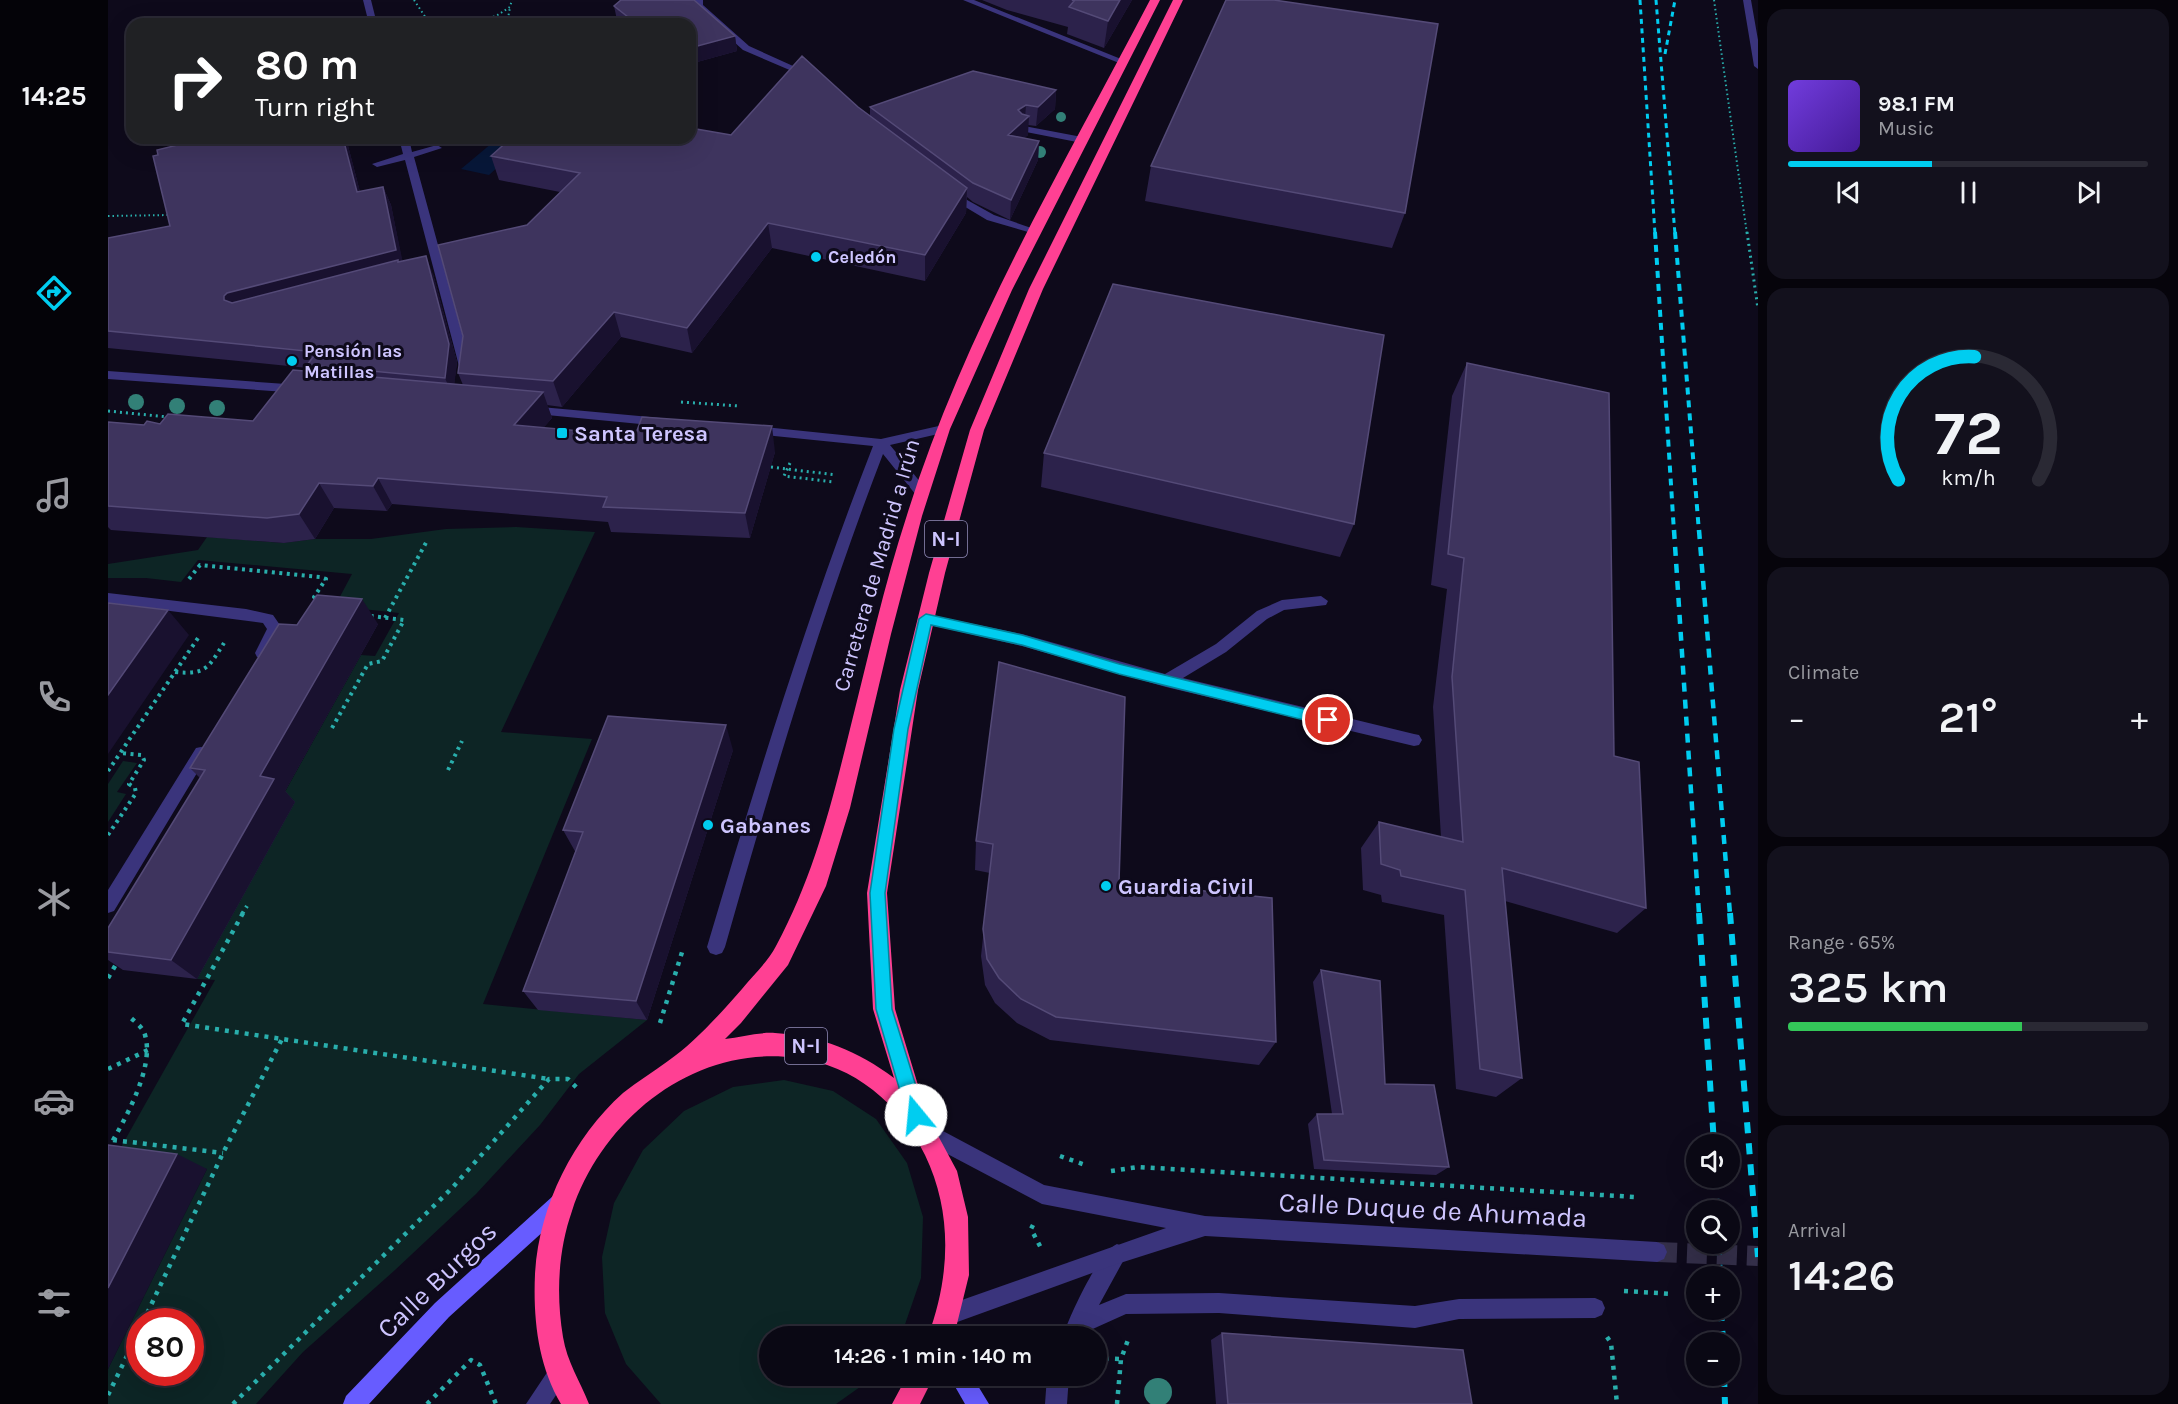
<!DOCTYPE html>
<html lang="en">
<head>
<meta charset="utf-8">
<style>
	body { margin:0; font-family:Karla,sans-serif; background:#13111d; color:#f1f3f6; height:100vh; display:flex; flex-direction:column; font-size:22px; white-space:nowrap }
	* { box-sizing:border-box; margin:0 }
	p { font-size:20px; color:#999aa0 }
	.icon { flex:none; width:33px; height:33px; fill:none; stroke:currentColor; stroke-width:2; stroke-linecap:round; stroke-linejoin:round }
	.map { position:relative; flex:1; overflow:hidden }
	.drawer { display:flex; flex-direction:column; gap:9px; padding:9px; background:#06040b; width:420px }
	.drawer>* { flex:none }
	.top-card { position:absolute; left:18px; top:18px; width:570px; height:126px; border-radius:18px; box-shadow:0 6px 24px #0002,0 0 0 2px #2a2934; background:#202124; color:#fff; overflow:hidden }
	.tools { position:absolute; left:1578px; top:1134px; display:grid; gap:12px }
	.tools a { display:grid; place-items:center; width:54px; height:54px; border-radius:50%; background:#0a0814; box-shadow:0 6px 24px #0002,0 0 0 2px #2a2934; font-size:30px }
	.speed { position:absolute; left:18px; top:1308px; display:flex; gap:12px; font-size:30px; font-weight:700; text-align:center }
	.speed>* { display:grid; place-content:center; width:78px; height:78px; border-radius:50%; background:#0a0814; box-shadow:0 6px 24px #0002,0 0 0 2px #2a2934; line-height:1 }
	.speed .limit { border:9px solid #d22; background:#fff; color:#111 }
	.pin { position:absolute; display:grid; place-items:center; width:51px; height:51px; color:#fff; margin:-26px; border:3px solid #fff; border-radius:50%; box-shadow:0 2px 6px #0007 }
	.me { position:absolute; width:66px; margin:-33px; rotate:343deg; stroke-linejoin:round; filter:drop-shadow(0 0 4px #0008) }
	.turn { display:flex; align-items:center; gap:21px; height:126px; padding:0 30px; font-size:27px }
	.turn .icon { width:78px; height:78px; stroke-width:2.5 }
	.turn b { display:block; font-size:42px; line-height:51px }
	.big { font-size:45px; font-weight:600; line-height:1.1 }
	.drawer .tile { flex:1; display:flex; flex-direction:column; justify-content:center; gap:9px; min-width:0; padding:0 21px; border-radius:18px; background:#13111d }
	.drawer .dial { align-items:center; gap:0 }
	.dial svg { height:156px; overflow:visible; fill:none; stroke:#2a2934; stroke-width:7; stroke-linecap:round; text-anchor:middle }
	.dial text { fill:#f1f3f6; stroke:none }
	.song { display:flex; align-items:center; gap:18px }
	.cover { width:72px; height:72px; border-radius:9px; background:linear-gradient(135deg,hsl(260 70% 55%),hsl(260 70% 35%)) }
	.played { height:6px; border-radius:3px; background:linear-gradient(90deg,#00cdf0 40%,#2a2934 40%) }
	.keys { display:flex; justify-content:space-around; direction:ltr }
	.heat { display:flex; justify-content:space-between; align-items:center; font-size:33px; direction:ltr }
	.charge { height:9px; border-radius:4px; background:linear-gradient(90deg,#34c759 65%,#2a2934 0) }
	.trip { position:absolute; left:651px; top:1326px; width:348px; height:60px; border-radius:30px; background:#0a0814; box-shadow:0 6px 24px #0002,0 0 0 2px #2a2934; font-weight:600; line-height:60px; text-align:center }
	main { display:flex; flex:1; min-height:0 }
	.tabs { display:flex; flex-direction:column; width:108px; justify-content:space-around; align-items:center; background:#040308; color:#999aa0 }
	.tabs .icon { width:42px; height:42px }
	.tabs .on { color:#00cdf0 }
	.tabs b { font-size:27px; color:#f1f3f6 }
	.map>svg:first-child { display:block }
	.green { fill:#0d2525; fill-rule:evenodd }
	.water { fill:#071738 }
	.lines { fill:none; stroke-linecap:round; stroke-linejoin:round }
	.street-tunnel { stroke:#342f49; stroke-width:20; stroke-dasharray:20 10; stroke-linecap:butt }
	.path-far3 { stroke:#29aeac; stroke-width:2; stroke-dasharray:1.5 3; stroke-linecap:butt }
	.path-far2 { stroke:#29aeac; stroke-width:3; stroke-dasharray:2 4; stroke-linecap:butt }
	.path-far1 { stroke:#29aeac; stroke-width:4; stroke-dasharray:3 4.5; stroke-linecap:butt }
	.path { stroke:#29aeac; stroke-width:4.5; stroke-dasharray:4 6; stroke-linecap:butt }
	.lane { fill:#3a347c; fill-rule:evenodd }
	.street { fill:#3a347c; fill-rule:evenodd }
	.secondary { fill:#675cff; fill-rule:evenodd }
	.highway { fill:#ff4093; fill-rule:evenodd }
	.rail-far3 { stroke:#00cdf0; stroke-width:3; stroke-dasharray:5 4.5; stroke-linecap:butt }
	.rail-far2 { stroke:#00cdf0; stroke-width:4; stroke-dasharray:7 6; stroke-linecap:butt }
	.rail-far1 { stroke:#00cdf0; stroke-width:4.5; stroke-dasharray:9 8; stroke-linecap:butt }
	.rail { stroke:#00cdf0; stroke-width:6; stroke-dasharray:11 10; stroke-linecap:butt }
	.tree { fill:#328077 }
	.wall { fill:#2c224b }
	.shaded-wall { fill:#19112f }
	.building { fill:#3e345e; stroke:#544a77; stroke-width:1.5 }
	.route { fill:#00cdf0; stroke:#00859c; stroke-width:1.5 }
	.poi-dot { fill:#00cdf0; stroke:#0e0a1b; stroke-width:2 }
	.labels { text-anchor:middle; stroke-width:6; stroke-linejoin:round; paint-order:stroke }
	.far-poi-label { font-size:18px; font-weight:bold; fill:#cec5ff; stroke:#0e0a1b; text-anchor:start }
	.shield { fill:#0e0a1b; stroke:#948dbb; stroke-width:1.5 }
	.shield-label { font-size:21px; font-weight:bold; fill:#cec5ff }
	.poi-label { font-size:22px; font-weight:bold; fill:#cec5ff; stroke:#0e0a1b; text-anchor:start }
	.street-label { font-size:22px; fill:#cec5ff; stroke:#0e0a1b }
	.near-street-label { font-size:27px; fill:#cec5ff; stroke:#0e0a1b }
</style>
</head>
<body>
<main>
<nav class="tabs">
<b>14:25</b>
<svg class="icon on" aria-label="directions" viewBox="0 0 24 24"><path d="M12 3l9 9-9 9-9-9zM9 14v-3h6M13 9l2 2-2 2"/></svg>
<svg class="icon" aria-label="music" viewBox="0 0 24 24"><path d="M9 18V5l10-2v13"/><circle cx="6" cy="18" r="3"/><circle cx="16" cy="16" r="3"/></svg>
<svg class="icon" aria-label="phone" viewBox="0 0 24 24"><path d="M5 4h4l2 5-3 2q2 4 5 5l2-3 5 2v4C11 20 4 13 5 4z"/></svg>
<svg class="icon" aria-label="climate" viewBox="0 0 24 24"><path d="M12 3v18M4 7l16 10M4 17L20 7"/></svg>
<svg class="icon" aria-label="car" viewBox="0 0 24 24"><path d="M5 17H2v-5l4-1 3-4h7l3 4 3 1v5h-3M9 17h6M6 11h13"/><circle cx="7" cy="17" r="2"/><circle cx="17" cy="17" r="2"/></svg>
<svg class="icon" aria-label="filters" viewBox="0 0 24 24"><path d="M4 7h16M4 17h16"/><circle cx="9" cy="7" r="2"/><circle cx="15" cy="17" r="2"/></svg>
</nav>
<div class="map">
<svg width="1650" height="1404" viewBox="0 0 1650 1404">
	<rect width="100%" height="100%" fill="#0e0a1b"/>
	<path class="green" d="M408,527l79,5 -94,200 91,7 -109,265 164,16 -68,54 -39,51 -64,69 -81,76 -92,82 -47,52h-148v-35l99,-200 -91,-13 99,-176 -18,-1 84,-180 80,-144 14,1 24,-43 -64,-7 17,-32 -154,-14 -17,22 -35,-4h-38v-14l90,-14 9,-13 76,6 32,-4h56l75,-10zM32,1322h50v50h-50z
		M15,761l14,2 -20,29 9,2 -18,28v-38z
		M676,1080l49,11 43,28 31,44 16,54 -2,61 -19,55 -2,3h-130v40h101l-4,6 -31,22h-175l-35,-40 -21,-51 -3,-56 12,-54 29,-53 41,-39 49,-24z"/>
	<path class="water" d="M390,138h32l-41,37 -28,-6z"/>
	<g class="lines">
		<path class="street-tunnel" d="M1549,1252l101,4"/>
		<path class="path-far3" d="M306,0l16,24
			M1606,0l33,234
			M359,24l29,-8 14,-9 2,-7
			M399,24l3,-17
			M0,216l62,-1"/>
		<path class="path-far2" d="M1639,232l11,77
			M573,402l58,4
			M0,411l60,6
			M682,463l-6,13 50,6
			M663,467l65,8"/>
		<path class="path-far1" d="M81,579l11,-14 120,12 6,2 -12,18 5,4
			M277,618l43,-79
			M67,672c31,3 33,-4 49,-29
			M224,728l36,-64 14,-3 22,-41 -33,-4
			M340,770l14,-29
			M0,771l90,-133
			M0,835l28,-42 -1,-5 -6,-4 15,-24 -2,-5 -22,-2
			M134,914l5,-8"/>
		<path class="path" d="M135,913l-61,111 367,55
			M0,978l10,-17
			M552,1023l23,-74
			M0,1069l40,-19
			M5,1140l110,13
			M0,1149c16,-28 47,-81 37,-114 -2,-8 -10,-13 -15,-18
			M952,1156l28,10
			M1003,1171l27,-4 497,30
			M925,1225l-2,4 10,19
			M1516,1291l49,3
			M35,1322l80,-169 59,-114
			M1499,1337l4,6 6,61
			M989,1354l3,4 21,1
			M0,1395l32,-66
			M125,1404l220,-217 96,-108h19l10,10
			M319,1404l44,-44 9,5 16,39
			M1009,1404l4,-45 7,-19"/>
		<path class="lane" d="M916,126l58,11 5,3 -5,3 -61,-12 -2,-2z
			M1213,596l7,5 -2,4 -42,5 -17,9 -41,33 -43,26 231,56 5,1 3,5 -3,5 -5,1 -248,-59 -144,-41 -96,-22 -7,-5 7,-5 96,20 143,40 51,-30 41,-33 25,-11z
			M1009,1244l7,3 3,7 -28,51 27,-11 93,-1 196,13 44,-7 136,-1 7,3 3,7 -3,7 -7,3 -136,1 -44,9 -196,-15 -93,1 -40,18 -2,4h-21c6,-19 36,-85 54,-92z
			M452,1362l8,3 3,8 -21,31h-24l26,-39z
			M939,1376h22l-2,28h-22z"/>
		<path class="street" d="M255,0h8l6,24h-8z
			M587,0h8v5l46,41 64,29 -7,2 -63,-27 -47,-42z
			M855,0h11l152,61 -7,2z
			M1635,0h8l7,40v29l-4,-3z
			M291,138h10l3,14 25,-7 5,3 -28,9 57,209 -2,3h-8l-2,-3 -54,-206 -28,7 -5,-3 31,-10z
			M843,191l43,24 46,16 -5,3 -48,-14 -40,-24 -1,-2z
			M0,371l192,14 6,4 -6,4 -192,-14z
			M422,406l131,12 6,4 -6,4 -135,-13 -2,-3z
			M835,425l4,1 2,3 -2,3 -57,13 36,44 1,3 -1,3h-10l-33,-41c-62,161 -111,327 -158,493l-3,6 -6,2 -6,-2 -3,-6c50,-169 102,-337 166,-501l-119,-12 -6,-4 6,-4 127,13z
			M0,593l138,16 27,6 9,13 -15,29h-10l-2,-4 12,-24 -4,-6 -155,-20z
			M93,747l5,1 3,5 -3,5 -92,153 -6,2v-23l88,-142z
			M820,1123l116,62 161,31 452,26 7,3 3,7 -3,7 -7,3 -452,-26 -88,28 -168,61 -7,-4 -4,-7 4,-7 224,-79 -124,-24 -121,-64 -3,-7 3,-7z"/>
		<path class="secondary" d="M452,1193l7,3 3,7 -3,7 -118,107 -80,87h-26l3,-8 89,-93 118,-107z
			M841,1376h23l17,28h-24z"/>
		<path class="highway" d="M1042,0h10l-148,290 -62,139 -28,87 -31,118 -41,174 -24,78 -38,79 -47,58 -16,16c16,-2 34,-7 50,-6 46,3 83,18 119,45l-21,-69 -6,-116 33,-203 29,-117 41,-143 59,-141 144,-289h10l-140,289 -59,141 -39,143 -27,117 -31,203 8,116 32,106 30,56 11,46 1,58 -15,61h-26c22,-59 25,-123 -3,-181 -25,-51 -71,-90 -128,-97 -101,-14 -194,59 -225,153 -14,40 -16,84 -9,126 4,25 17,44 26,67h-28c-23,-39 -28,-85 -26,-130 4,-68 38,-136 88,-181 15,-12 30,-21 45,-32 25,-17 54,-49 74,-72 11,-14 26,-27 34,-43 38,-71 55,-140 74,-217 18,-71 34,-144 57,-214 56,-181 156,-348 243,-515z
			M799,1376h27l-14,28h-28z"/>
		<path class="rail-far3" d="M1532,0l15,234
			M1548,0l19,234
			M1557,54l10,-54"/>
		<path class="rail-far2" d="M1547,232l19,300
			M1567,232l24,300"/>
		<path class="rail-far1" d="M1566,530l25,384
			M1591,530l31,384"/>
		<path class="rail" d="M1591,913l15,231
			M1622,913l28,344
			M1607,1178l2,32
			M1610,1244l2,32
			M1613,1310l2,32
			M1616,1376l1,28"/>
	</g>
	<g class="tree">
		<circle cx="953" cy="117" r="5"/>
		<circle cx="932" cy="152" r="6"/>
		<circle cx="28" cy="402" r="8"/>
		<circle cx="69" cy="406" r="8"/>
		<circle cx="109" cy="408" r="8"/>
		<circle cx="1050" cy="1392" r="14"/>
	</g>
	<path class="wall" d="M513,0h73l41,36 2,15 -47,13v-40h-68l-5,-4 -3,-14z
		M874,0h150l-28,48 -37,-14 1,-7 -61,-17z
		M948,90l-1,19 -19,17 -8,-1v10l-4,3 15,3 -1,19 -28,60 -37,-18 -6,-5 -1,16 -41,68 -153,-33 -80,105 -71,-16 -59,70 -15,-2 5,13 -9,10 232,24 -25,86 -139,-6 -3,-10 -216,-18 -5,7 -53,-3 -19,31 -31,4 -173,-13 -3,-3v-105l36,3 109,-4 57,-50 -2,-3 -200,-20v-110l62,-12 32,-87v-1h144l14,54 23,-5 8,18 11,56 31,13 24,88 -3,22 9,1 -5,-12 69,-148 33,-33 -61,-12 -8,-24 240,-21 127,-28 12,9v-9z
		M1043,166l254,47 -13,35 -247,-47z
		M1359,363l147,393 32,152 -29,25 -112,-32 17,177 -26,19 -40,-8 -12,-174 -62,-13 -1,-7 -18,-5 -2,-42 18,-26 62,15 -8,-130 14,-118 -16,-4 21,-189z
		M936,453l310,71 -14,33 -299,-70z
		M270,624l-93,167 10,11 -98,177 -74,-9 -15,-10v-32l92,-150 -10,-10 107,-143z
		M891,662l120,220 157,160 -17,23 -209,-25 -33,-17 -22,-20 -10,-18 -4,-29 9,-83 -15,-3 1,-29z
		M625,750l-86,270 -109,-10 -15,-19 53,-138 -13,-23z
		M1213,970l64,114 64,83 -13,8 -122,-6 -6,-45 9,-10h15l-19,-132z
		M1114,1333l250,71h-256l-5,-64z"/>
	<path class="shaded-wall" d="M1012,0h12l-28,48 4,-27z
		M627,36l2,15 -47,13v-16z
		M948,90l-1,19 -19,17 2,-19z
		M918,105l-1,14 4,-3 -1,19 -21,19 1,-19 10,-25z
		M235,138h3l19,73 -8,-19z
		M931,141l-1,19 -28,60 1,-20z
		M275,187l8,18 13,63 -167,44 -13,-12v-4z
		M859,188l-1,25 -41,68v-26z
		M660,223l4,25 -80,105 -5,-25z
		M318,256l7,18 24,88 -4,35 -8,-19z
		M506,312l7,25 -59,70 -9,-26z
		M435,392l9,26 -28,33 -10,-26z
		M664,426l3,26 -25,86 -5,-25z
		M270,478l14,26 -5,7 -14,-25z
		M211,483l15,25 -19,31 -16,-25z
		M254,599l16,25 -93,167 10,11 -98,177 -26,-19 89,-184z
		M60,610l21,25 -81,119v-59z
		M618,725l7,25 -86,270 -11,-19z
		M69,1154l30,15 -99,200v-81z"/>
	<path class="building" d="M513,0h73l41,36 -45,12v-24h-53l-23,-18z
		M964,0h48l-12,21 -39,-14 5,-6z
		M1118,0h48l164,24 -33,189 -254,-47z
		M694,56l56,51 109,81 -42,67 -157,-32 -81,105 -73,-16 -61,69 -95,-8 5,-37 -25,-91 89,-20 53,-52 -89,-17 20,-18h179v-10l41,7z
		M865,71l83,19 -18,17 -12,-2 -8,5 4,4 7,2 -21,19 31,6 -28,59 -38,-17 -103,-76z
		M94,138h141l14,54 26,-5 13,63 -169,43 -3,3v4l8,3 166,-43v2l28,-6 23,88 -4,34 -138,-13 10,-13 -209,-21v-93l62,-12 -17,-70 5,-1 -1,-5 45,-11z
		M1005,284l271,51 -30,189 -310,-71z
		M1359,363l142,30 5,363 25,6 7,146 -144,-40 20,210 -42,-9 -15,-179 -64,-14 -1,-6 -19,-6 -2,-42 84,20 -11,-165 12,-119 -16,-4z
		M185,370l250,22 -29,33 121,11 7,-19 130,9 -27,87 -142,-6 4,-10 -229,-19 -5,8 -54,-3 -20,31 -32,4 -159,-12v-84l36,3 3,-4 13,3 8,-10 85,7z
		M209,595l45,4 -102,177 14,3 -103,181 -63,-8v-24l97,-158 -15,-2 89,-144 18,1z
		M0,603l60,7 -60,85z
		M891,662l126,35 -6,185 153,16 4,144 -220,-25 -35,-18 -22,-21 -12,-19 -4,-30 10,-85 -17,-3z
		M500,716l118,9 -90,276 -113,-10 60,-159 -20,-2z
		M1213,970l59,11 5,103 49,1 15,82 -125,-7 -7,-46h26z
		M0,1145l69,9 -69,134z
		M1114,1333l241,17 9,54h-244z"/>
	<path class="route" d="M818,614l96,21 97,29 209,51 5,1 2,4 -2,4 -5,2 -209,-52 -97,-29 -91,-20 -23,104 -23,164 7,116 33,106 -3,6 -6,2 -6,-2 -3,-6 -31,-106 -6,-116 24,-164 25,-110z"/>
	<g class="poi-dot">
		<circle cx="708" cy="257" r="6"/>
		<circle cx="184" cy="361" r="6"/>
		<rect x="448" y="427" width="12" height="12" rx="3"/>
		<circle cx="600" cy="825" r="6"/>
		<circle cx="998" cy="886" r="6"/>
	</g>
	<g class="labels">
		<g class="far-poi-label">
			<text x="720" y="263">Celedón</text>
			<text x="196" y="357">Pensión las<tspan x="196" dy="21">Matillas</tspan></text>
		</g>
		<g class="shield">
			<rect x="817" y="521" width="42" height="36" rx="4.5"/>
			<rect x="677" y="1028" width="42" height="36" rx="4.5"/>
		</g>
		<g class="shield-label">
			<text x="838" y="546">N-I</text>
			<text x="698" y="1053">N-I</text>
		</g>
		<g class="poi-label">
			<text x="466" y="441">Santa Teresa</text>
			<text x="612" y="833">Gabanes</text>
			<text x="1010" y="894">Guardia Civil</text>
		</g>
		<g class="street-label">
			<text transform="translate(768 565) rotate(-74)" y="8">Carretera de Madrid a Irún</text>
		</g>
		<g class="near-street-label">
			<text transform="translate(1325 1210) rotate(3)" y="9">Calle Duque de Ahumada</text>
			<text transform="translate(329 1280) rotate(-44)" y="9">Calle Burgos</text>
		</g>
	</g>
</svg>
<div class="tools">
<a><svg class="icon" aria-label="sound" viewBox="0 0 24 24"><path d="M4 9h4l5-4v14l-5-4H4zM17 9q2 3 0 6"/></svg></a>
<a><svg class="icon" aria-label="search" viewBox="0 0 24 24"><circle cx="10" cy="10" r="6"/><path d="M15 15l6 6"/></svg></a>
<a>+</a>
<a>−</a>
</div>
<div class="speed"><div class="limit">80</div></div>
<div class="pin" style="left:1220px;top:720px;background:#d93025"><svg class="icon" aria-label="arrive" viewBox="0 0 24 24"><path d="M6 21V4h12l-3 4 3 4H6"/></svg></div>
<svg class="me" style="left:808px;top:1115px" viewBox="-20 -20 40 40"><circle r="19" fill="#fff"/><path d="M0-13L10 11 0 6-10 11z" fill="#00cdf0"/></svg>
<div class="trip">14:26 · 1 min · 140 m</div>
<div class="top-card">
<div class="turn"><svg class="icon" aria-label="right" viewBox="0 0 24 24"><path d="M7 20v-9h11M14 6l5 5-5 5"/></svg><div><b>80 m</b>Turn right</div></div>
</div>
</div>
<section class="drawer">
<div class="tile">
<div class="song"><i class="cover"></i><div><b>98.1 FM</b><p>Music</p></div></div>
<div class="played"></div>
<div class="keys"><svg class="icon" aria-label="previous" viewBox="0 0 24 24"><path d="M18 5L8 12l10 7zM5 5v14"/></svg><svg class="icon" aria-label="pause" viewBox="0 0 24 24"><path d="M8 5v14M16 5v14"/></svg><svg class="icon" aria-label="next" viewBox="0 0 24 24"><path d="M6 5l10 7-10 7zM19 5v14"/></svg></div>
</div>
<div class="tile dial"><svg viewBox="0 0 100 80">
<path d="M14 69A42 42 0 1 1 86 69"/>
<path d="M14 69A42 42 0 0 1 53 6" stroke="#00cdf0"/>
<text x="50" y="56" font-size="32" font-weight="700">72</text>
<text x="50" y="72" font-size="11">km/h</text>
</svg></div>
<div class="tile"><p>Climate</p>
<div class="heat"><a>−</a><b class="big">21°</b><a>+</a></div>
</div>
<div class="tile"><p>Range · 65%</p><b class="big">325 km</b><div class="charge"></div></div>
<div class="tile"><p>Arrival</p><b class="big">14:26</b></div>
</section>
</main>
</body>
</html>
